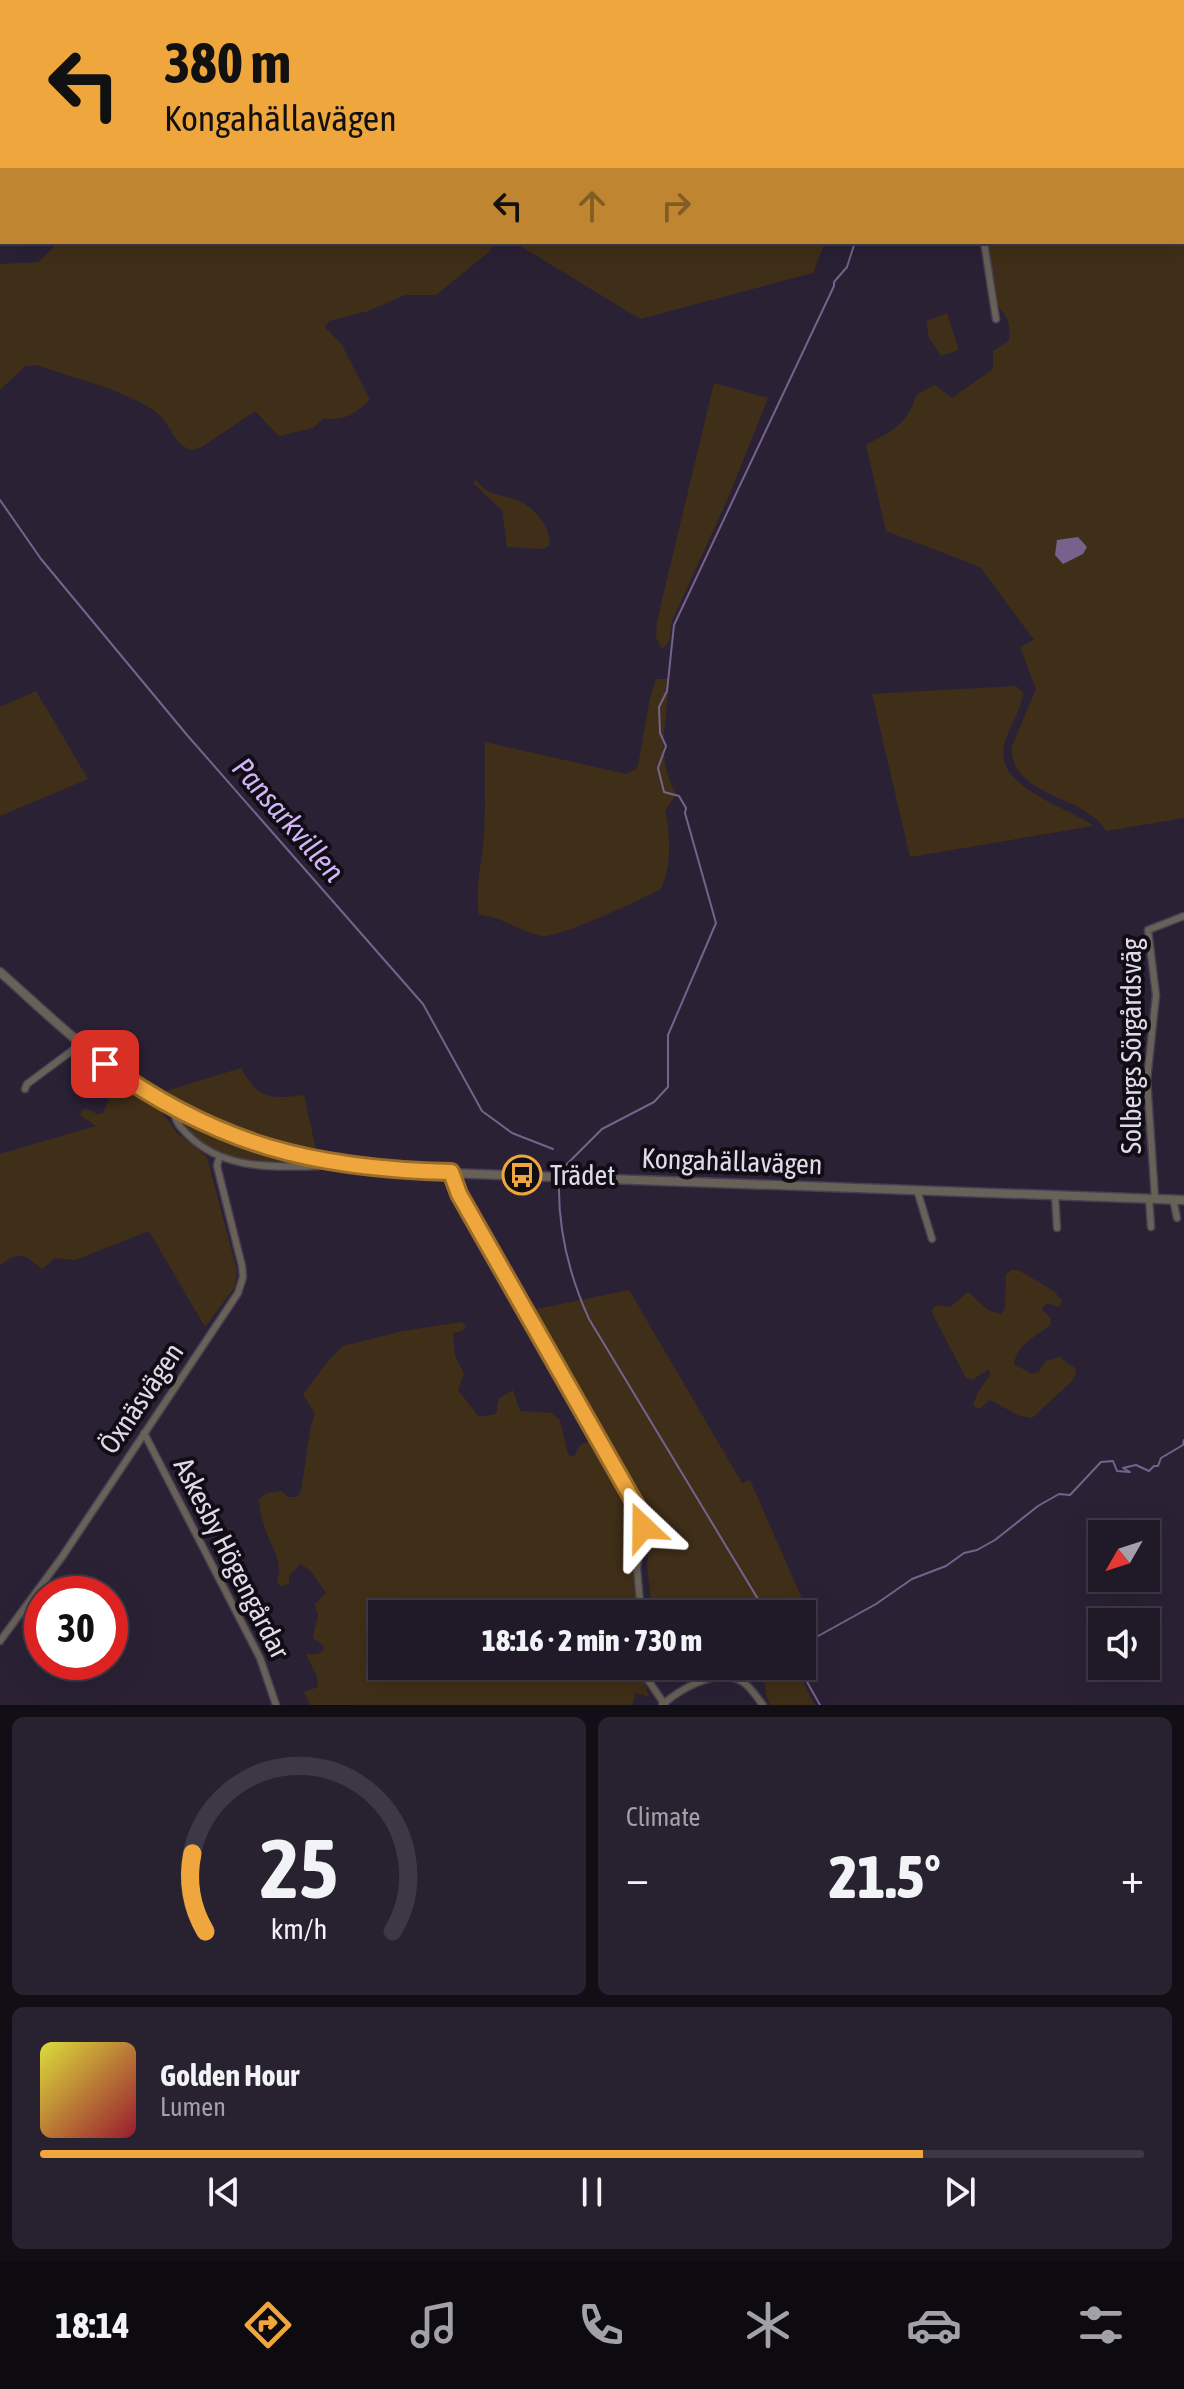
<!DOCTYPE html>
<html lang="en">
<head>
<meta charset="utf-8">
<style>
	body { margin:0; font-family:"Asap Condensed",sans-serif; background:#282230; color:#f1f3f6; height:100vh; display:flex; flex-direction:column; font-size:30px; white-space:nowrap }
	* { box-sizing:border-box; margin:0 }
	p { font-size:26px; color:#a2a0a8 }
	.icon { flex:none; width:44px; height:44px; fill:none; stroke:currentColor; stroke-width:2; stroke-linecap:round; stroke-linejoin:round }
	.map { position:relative; height:1705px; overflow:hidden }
	.sheet { display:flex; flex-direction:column; gap:12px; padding:12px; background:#120e16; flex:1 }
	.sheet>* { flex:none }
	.top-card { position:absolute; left:0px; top:0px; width:1184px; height:244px; box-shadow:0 8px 32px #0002,0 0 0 2px #3d3845; background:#efa73d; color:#111; overflow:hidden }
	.needle { width:52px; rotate:231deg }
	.fabs { position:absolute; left:1088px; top:1520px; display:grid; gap:16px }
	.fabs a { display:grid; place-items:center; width:72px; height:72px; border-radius:0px; background:#201928; box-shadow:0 8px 32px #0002,0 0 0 2px #3d3845; font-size:40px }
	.speed { position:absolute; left:24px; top:1576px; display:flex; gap:16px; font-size:40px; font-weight:700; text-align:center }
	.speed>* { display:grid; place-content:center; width:104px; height:104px; border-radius:50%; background:#201928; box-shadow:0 8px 32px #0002,0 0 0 2px #3d3845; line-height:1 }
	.speed .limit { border:12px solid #d22; background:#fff; color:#111 }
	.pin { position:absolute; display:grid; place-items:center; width:68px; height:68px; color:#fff; margin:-34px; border-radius:16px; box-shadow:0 4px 12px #0006 }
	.me { position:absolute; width:88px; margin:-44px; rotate:337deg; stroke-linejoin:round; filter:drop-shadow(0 0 6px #0008) }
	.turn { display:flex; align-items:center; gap:28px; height:168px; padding:0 32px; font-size:36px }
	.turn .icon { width:104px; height:104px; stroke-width:2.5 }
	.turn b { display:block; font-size:56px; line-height:68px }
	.lanes { display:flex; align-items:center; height:76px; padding:0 32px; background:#0003; justify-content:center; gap:40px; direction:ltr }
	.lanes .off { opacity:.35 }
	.big { font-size:60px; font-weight:800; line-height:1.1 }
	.sheet .widget { flex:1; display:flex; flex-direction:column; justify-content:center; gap:12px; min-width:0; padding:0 28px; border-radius:12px; background:#282230 }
	.sheet .dial { align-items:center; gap:0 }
	.dial svg { height:208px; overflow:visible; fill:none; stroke:#3d3845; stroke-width:7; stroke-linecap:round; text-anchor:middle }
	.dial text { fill:#f1f3f6; stroke:none }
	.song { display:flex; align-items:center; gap:24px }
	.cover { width:96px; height:96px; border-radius:12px; background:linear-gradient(135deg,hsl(60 70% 55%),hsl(350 70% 35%)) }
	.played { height:8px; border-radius:4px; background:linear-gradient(90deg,#efa73d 80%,#3d3845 80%) }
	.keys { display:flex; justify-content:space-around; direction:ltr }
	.heat { display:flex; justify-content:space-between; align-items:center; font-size:44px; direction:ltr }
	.sheet .tiles { flex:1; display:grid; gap:12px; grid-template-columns:1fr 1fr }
	.widget:last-child { grid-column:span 2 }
	.trip { position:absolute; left:368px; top:1600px; width:448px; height:80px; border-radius:0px; background:#201928; box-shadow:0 8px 32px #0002,0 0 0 2px #3d3845; font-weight:800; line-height:80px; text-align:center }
	.menu { display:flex; height:128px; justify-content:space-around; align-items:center; background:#0d0a10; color:#a2a0a8 }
	.menu .icon { width:56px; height:56px }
	.menu .selected { color:#efa73d }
	.menu b { font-size:36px; color:#f1f3f6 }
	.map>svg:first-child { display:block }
	.green { fill:#402f18 }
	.water { fill:#76628d }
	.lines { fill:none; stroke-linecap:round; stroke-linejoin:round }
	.stream { stroke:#76628d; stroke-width:2 }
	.minor-casing { stroke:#473f52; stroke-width:9 }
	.tertiary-casing { stroke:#473f52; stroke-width:11 }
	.minor { stroke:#686157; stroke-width:6 }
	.tertiary { stroke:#686157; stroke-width:8 }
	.route-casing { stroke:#9b6d28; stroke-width:20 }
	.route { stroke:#efa73d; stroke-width:14 }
	.labels { text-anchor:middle; stroke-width:8; stroke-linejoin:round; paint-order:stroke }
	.street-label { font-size:28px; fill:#e0dae8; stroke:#110d15 }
	.poi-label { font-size:28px; fill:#e0dae8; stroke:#110d15; text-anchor:start }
	.water-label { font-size:30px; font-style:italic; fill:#d2b4f7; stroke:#110d15 }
</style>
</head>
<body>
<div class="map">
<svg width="1184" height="1705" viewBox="0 0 1184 1705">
	<rect width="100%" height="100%" fill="#2a2135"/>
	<path class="green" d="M137,0h264l1,2h-264z
		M420,0h371l-1,2z
		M1184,35v783l-78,13c-20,-37 -97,-33 -94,-85l24,-57 -16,-42 14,-7 -54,-73 -94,-36 -20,-86c30,-17 38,-17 51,-51l18,-9 17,13 41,-29v-18l16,-10c3,-32 -11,-26 -16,-47 -4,-17 -1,-35 -5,-52h194z
		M59,242h435l-5,10 -53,43h-31l-37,16 -39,10 -4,6 17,18 28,55c-15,13 -25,22 -46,18l-11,10 -34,8 -24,-25 -55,37 -10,2c-19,-9 -18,-27 -37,-40 -33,-22 -78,-31 -116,-45l-12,1 -25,24v-126l38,-2z
		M514,242h311l-12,31 -173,46z
		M947,313l12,37 -18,6 -12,-18 -3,-17z
		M714,383l54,15 -39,98 -57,125 -3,21 -7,7 -6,-12 1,-16z
		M476,480c4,4 9,10 14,12 10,5 21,5 30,9 15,8 33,28 29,45l-7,3 -35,-2 -5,-37 -26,-24 -3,-3z
		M656,679h13c-1,41 -15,75 7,115l-11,17c6,22 6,58 -4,78 -19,10 -100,48 -117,47 -23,-3 -42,-20 -65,-21 -4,-30 3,-51 5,-80 2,-31 0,-62 1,-93l141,32 10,-5 2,-4 12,-67z
		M1016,686l7,7c-2,20 -15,34 -19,53 -9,43 66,61 89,80l-183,31 -38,-163z
		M36,691l52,88 -88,37v-109z
		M107,1054l59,37 75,-23c16,30 30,32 63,27l12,55c-66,-13 -164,-44 -209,-96z
		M116,1089l3,6 15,-3 27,19 16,22 30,24 30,114 -2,16 -30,40 -56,-96 -74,29 -20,-2 -13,11c-19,-15 -20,-19 -42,-4v-111l96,-28 -16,-11 2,-5 6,-1 9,5 6,-1 9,-21z
		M180,1116l58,27 68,21c-48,-1 -95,-1 -127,-43z
		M1011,1270h7l36,21 8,10 -3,6 -13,-4 -4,6 9,10 -1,6c-14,12 -33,18 -36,39l18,10 6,-2 8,-11 13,-4 16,11 1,6 -4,7 -40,37 -12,-2 -30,-16 -11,9 -6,-4 5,-13 12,-17 -1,-6 -17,11 -6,-2 -35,-67 5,-6 14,2 18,-15 20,18 13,4 4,-6 1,-34z
		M629,1290l113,193 8,-3 67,153 -15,9v-28h-150l-5,-50 6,-37 -3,-12 -118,-205z
		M462,1322l4,4 -4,5 -9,2 2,23 9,18 -6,16 21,27 17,-3 3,-16 14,-8 7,21 31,2 9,7 8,35 6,2 6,-12 13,-6 21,37 5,19 13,24 5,95h-211l-1,-2 -43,2v52h32l6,14 14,-2 14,-12h35l6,5 28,5 11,-10h112l9,31 -13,-4 -4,12h-322l-6,-13 14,-5 -1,-10 -11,-23h11l7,-4 -1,-5 -8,-5 -2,-3 5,-22 -3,-11 11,-11 -16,-23 -10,-6 -11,12v7l-8,4 -4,-6c7,-23 -7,-34 -13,-56 -3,-8 -4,-17 -5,-26l8,-6 14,-2 7,6h9l4,-6 10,-66 4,-11 -12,-20 25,-33 15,-15 60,-15z
		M763,1666h32l20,39h-45l-4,-10z"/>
	<path class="water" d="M1078,537l9,10 -4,7 -20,10 -8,-9 2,-15z"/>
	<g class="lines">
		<path class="stream" d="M886,0v2
			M0,500l41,59 146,176 236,269 59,107 30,22 41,16
			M561,1170l41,-41 52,-27 14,-15v-52l48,-112 -31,-110 1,-5 -7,-12 -15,-4 -6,-24 8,-22 -6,-13 -1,-26 8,-16 7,-66 160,-339v-4l13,-15 8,-25
			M559,1183c-1,46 11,94 30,136l178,295
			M802,1645l74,-41 36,-25 34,-13 18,-13 13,-3 18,-10 43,-34 21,-12 11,1 31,-33 12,-1 4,10 13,1 -7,-4 13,-3 13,6 5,-5h4l3,-8 22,-13 1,-5
			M798,1666l22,39"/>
		<g class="minor-casing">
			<path id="minor" d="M129,0l2,2
				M0,2l2,2
				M1182,29h2
				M984,242l12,77
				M25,1089l2,-5 54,-40
				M175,1108c-2,12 5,19 13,27 35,35 85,32 131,31l2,-4
				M451,1172l8,22 178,313 6,20 -6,41 4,46
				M917,1190l15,49
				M1055,1195l2,33
				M1149,1198l2,29
				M1155,1198l-8,-118 9,-85 -8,-65 36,-14
				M1173,1199l4,19
				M144,1433l116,225 16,47
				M0,1641l62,-84 176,-264 5,-16 -1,-11 -25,-100 2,-8
				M644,1666l4,14 17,25
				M662,1705c16,-14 51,-36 75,-26 11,4 19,17 26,26"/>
		</g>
		<g class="tertiary-casing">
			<path id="tertiary" d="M0,972c35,31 69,64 106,92 93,71 197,102 313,108l765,28"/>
		</g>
		<use href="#minor" class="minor"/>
		<use href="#tertiary" class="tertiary"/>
	</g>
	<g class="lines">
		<g class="route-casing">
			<path id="route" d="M105,1064c113,81 209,105 346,108l8,22 178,313 6,20"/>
		</g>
		<use href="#route" class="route"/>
	</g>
	<defs>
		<g id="bus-ring" transform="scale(2)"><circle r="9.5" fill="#110d15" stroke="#efa73d" stroke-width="1.5"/><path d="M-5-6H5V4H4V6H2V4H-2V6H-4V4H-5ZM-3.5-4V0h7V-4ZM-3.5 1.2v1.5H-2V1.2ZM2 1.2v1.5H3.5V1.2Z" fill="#efa73d"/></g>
	</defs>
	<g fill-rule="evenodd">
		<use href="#bus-ring" x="522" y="1175"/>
	</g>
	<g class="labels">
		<g class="street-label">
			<text transform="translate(1131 1046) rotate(-90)" y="10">Solbergs Sörgårdsväg</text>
			<text transform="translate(732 1161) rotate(2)" y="10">Kongahällavägen</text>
			<text transform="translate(141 1398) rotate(-56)" y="10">Öxnäsvägen</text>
			<text transform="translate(232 1558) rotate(63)" y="10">Askesby Högengårdar</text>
		</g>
		<g class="poi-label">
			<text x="550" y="1185">Trädet</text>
		</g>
		<g class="water-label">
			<text transform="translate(288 820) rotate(49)" y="10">Pansarkvillen</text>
		</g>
	</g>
</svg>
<div class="fabs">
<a><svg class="needle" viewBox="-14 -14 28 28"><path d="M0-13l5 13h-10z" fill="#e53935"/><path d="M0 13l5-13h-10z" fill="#a2a0a8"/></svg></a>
<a><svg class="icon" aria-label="sound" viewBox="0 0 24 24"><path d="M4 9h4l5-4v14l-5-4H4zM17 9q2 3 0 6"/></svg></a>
</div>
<div class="speed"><div class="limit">30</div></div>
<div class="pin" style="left:105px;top:1064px;background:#d93025"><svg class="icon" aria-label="arrive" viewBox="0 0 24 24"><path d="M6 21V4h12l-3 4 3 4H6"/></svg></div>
<svg class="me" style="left:643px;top:1527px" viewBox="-20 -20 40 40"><path d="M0-17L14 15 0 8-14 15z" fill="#efa73d" stroke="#fff" stroke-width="4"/></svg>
<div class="trip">18:16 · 2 min · 730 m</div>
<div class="top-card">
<div class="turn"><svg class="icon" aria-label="left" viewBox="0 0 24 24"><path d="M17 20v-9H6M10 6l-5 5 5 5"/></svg><div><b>380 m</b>Kongahällavägen</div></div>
<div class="lanes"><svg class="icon" aria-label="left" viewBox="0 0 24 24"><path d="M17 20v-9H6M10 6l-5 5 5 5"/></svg><svg class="icon off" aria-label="ahead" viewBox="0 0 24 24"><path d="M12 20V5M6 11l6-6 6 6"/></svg><svg class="icon off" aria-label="right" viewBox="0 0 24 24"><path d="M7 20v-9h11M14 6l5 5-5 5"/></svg></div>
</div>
</div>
<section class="sheet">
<div class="tiles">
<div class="widget dial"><svg viewBox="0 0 100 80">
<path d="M14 69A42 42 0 1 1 86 69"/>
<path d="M14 69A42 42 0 0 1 9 39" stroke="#efa73d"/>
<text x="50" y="56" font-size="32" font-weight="700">25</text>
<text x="50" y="72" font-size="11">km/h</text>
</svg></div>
<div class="widget"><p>Climate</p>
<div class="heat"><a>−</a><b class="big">21.5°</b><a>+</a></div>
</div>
<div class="widget">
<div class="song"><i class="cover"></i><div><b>Golden Hour</b><p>Lumen</p></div></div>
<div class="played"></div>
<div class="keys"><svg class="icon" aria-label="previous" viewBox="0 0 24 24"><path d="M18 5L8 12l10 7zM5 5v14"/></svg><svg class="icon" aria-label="pause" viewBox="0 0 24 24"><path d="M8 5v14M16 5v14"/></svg><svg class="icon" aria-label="next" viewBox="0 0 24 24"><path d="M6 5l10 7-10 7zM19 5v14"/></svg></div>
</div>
</div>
</section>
<nav class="menu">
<b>18:14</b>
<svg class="icon selected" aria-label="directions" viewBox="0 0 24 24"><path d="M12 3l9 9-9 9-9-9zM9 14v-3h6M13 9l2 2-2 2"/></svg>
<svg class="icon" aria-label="music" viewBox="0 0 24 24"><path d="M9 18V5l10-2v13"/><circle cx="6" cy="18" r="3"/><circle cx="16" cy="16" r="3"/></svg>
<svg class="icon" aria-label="phone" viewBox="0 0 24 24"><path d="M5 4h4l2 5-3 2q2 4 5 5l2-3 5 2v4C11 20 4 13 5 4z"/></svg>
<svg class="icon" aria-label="climate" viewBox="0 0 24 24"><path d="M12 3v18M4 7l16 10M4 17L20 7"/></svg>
<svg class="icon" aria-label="car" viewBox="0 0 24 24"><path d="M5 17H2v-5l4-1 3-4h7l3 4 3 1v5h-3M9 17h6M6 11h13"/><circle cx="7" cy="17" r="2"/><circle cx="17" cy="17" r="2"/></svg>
<svg class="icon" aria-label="filters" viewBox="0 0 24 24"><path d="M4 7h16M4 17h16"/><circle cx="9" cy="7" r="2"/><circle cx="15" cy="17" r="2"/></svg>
</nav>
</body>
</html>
